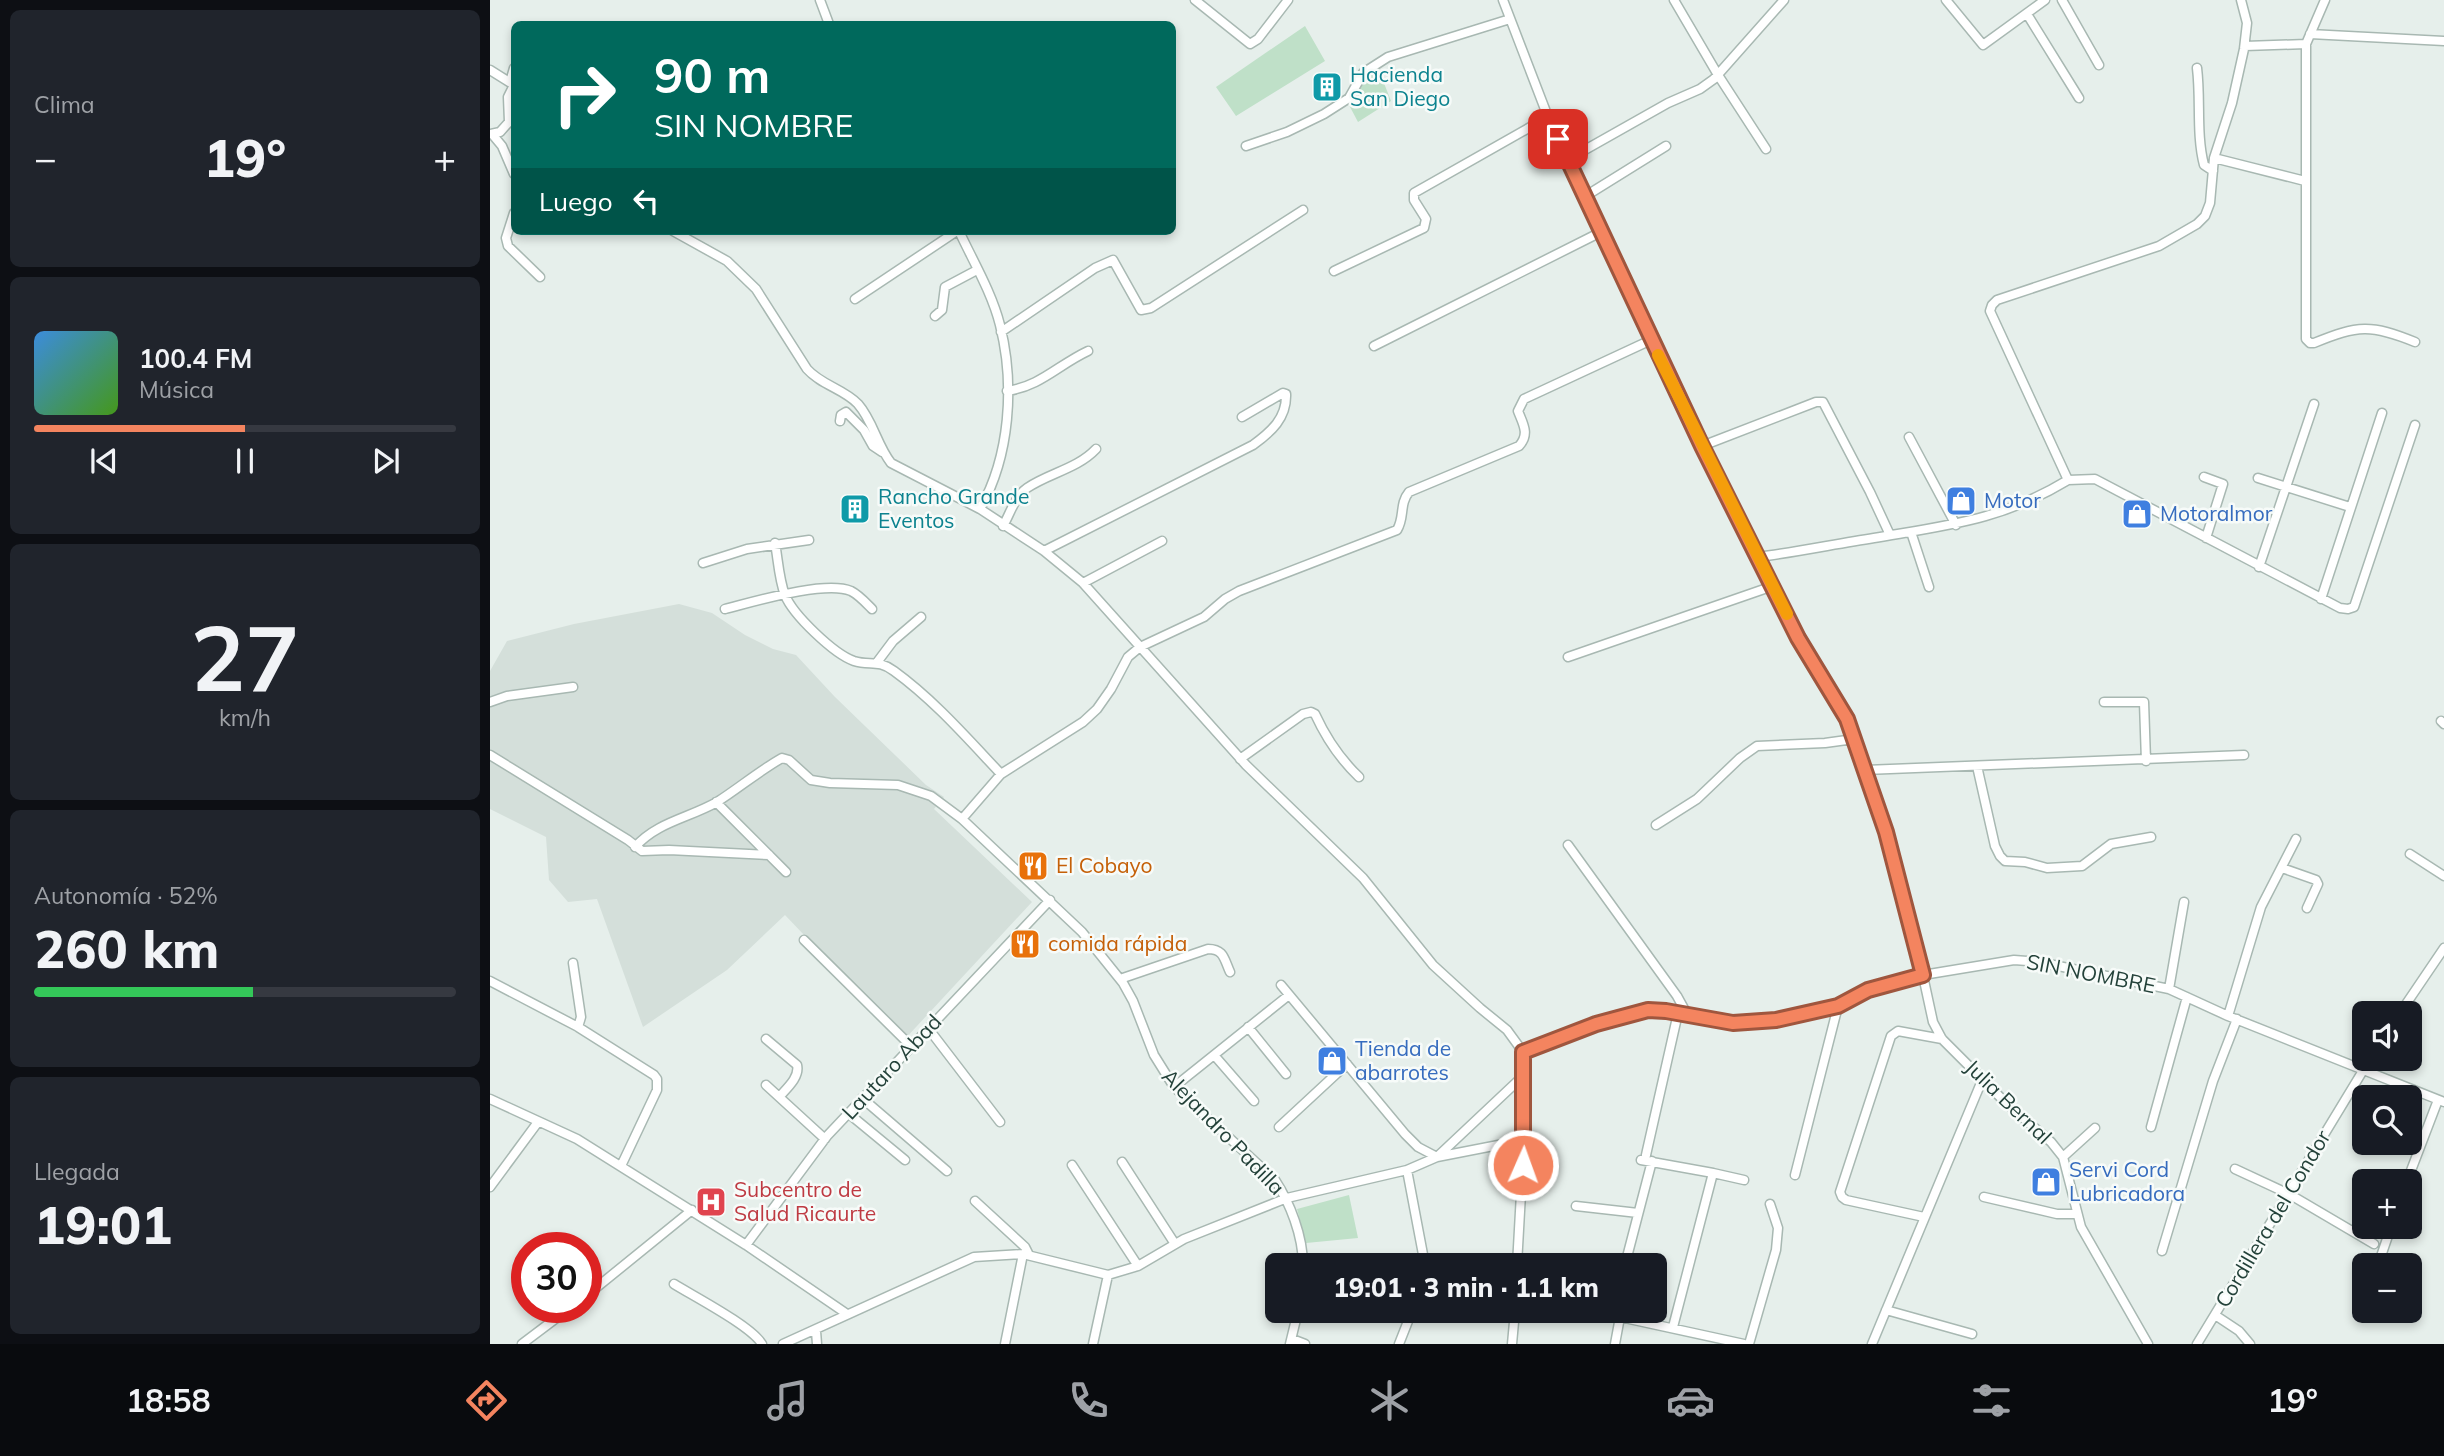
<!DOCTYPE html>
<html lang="es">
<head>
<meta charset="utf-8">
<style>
	body { margin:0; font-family:Mulish,sans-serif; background:#20242c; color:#f1f3f6; height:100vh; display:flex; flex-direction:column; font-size:26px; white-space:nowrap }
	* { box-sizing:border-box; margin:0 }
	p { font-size:23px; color:#9ea1a6 }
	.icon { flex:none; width:38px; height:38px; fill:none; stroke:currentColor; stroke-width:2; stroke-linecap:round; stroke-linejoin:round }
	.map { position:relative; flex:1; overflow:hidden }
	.details { display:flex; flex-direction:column; gap:10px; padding:10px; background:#0d0f14; width:490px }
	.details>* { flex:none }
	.banner { position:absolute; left:21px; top:21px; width:665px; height:214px; border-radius:10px; box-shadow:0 4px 10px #0003; background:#00695c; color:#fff; overflow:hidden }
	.controls { position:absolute; left:1862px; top:1001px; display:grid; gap:14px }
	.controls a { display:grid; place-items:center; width:70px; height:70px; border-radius:10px; background:#171b24; box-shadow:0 4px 10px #0003; font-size:35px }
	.speed { position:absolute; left:21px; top:1232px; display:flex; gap:14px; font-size:35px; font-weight:700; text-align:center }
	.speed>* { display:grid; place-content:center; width:91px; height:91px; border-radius:50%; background:#171b24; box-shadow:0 4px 10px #0003; line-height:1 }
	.speed .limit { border:10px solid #d22; background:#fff; color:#111 }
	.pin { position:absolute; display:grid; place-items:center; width:60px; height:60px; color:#fff; margin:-30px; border-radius:14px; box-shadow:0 4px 10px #0006 }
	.me { position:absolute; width:77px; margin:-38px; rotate:2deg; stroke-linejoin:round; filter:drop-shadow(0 0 5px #0008) }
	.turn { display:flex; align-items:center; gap:24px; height:147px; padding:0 28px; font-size:32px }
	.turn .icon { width:91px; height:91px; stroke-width:2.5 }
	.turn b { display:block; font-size:49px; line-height:60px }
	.then { display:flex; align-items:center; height:66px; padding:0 28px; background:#0003; gap:14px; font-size:26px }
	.big { font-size:52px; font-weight:800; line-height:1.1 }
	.details .widget { flex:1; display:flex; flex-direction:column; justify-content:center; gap:10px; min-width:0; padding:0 24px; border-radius:10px; background:#20242c }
	.details .dial { align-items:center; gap:0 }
	.dial b { font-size:91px; line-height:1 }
	.song { display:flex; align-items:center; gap:21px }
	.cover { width:84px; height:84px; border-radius:10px; background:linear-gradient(135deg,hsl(210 70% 55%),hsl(100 70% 35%)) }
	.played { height:7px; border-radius:4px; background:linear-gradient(90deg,#f4845f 50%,#363941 50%) }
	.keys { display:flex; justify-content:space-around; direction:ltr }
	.heat { display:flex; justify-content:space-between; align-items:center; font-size:38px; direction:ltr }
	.charge { height:10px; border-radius:5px; background:linear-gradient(90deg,#34c759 52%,#363941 0) }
	.trip { position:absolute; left:775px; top:1253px; width:402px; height:70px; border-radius:10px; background:#171b24; box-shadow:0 4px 10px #0003; font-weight:800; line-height:70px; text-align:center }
	.tabs { display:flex; height:112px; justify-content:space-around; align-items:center; background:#090b0e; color:#9ea1a6 }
	.tabs .icon { width:49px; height:49px }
	.tabs .current { color:#f4845f }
	.tabs b { font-size:32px; color:#f1f3f6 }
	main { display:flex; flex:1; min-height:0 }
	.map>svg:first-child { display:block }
	.built { fill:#d4dfda }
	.green { fill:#bfe0c8 }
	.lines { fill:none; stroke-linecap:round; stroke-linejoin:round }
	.minor-casing { stroke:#a8b8b2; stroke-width:11 }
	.minor { stroke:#fff; stroke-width:8 }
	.route-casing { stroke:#9f563e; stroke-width:18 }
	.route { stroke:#f4845f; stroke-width:12 }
	.slow { stroke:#f59e0b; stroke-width:12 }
	.labels { text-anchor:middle; stroke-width:5; stroke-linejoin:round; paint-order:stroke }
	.culture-label { font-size:21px; fill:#0d838f; stroke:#f7fbf9; text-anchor:start }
	.shop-label { font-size:21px; fill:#366cbe; stroke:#f7fbf9; text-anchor:start }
	.food-label { font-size:21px; fill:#c56008; stroke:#f7fbf9; text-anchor:start }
	.street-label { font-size:21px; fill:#24423a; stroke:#f7fbf9 }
	.health-label { font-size:21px; fill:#be3a42; stroke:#f7fbf9; text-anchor:start }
</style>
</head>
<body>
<main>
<section class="details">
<div class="widget"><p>Clima</p>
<div class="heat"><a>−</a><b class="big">19°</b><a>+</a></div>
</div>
<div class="widget">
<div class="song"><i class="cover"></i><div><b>100.4 FM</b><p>Música</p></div></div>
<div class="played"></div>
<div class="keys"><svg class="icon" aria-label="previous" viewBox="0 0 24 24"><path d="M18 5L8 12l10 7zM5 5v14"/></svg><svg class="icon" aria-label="pause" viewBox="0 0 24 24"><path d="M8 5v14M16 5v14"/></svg><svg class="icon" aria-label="next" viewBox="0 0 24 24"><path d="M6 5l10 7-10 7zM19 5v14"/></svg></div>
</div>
<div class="widget dial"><b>27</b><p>km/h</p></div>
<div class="widget"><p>Autonomía · 52%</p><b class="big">260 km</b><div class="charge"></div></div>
<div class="widget"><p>Llegada</p><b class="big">19:01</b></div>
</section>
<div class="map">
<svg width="1954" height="1344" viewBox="0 0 1954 1344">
	<rect width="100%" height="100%" fill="#e6efeb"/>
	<path class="built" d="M189,604l33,9 33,22 28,14 23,6 39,42 91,88 18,12 -10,12 98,93 -128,138 -119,-125 -58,55 -84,57 -46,-128 -29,3 -19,-22 -3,-43 -56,-28v-138l17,-30 67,-17z"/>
	<path class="green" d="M815,26l20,35 -89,55 -20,-29z
		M883,70l7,3 11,28 -33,21 -9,-17 8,-7 1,-10z
		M859,1195l9,43 -52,5 -9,-34z"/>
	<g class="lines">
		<g class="minor-casing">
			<path id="minor" d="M330,0l9,24
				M705,0l55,44 8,-5 30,-39
				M1013,0l45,117 154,329 97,192 48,81 39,113 31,116 16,74 9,17 65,65 44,38 12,15 18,70 67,117
				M1184,0l44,75 48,74
				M1456,0l37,45 62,-45
				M1572,0l37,65
				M1751,0l6,23 -3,26 -12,54 -18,55 -4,45 -5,13 -8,8 -38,22 -162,54 -5,5 -2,6 78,169 27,-1 245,129 8,1 6,-2 61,-182
				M1835,0l-19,44v295l4,4h4c44,-18 57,-19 101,-1
				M1537,14l52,84
				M1820,34l134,7
				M1755,46l61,-2
				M1707,68c4,32 -1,66 7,97l9,6
				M0,70l24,15
				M20,82l4,-14
				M0,134l10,-2 9,-10 -1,-25 6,-12
				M2,134l10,12 12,28
				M756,146l41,-14 37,-18 25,-16 14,-25 25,-16 122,-38
				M1724,158l91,23
				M1077,160l101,-57 32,-14 14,-10 70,-79
				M1094,197l82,-51
				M24,213l-8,25 2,8 32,31
				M183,231l54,30 29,28 51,80c14,16 37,20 51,35 15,17 19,41 33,59l89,46 64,42 39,32 163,182 117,113 70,87 47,43 27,22 16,22
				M469,231c14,30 33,62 41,94 15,60 10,131 -20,184
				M844,271l90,-43 2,-9 -12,-19v-7l134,-76
				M365,299l102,-68
				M445,316l7,-6 3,-23 32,-17
				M511,332l94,-64 18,-8 28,50 10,-2 152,-98
				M884,346l227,-114
				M517,391c34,-5 51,-26 81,-40
				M350,421l1,-6 5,-3 18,18 9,16 9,6
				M1419,437l47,88
				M1212,446l114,-44h7l47,90 20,43
				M1714,477l19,7 -17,54
				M1768,478l92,29
				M513,526c7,-12 12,-30 24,-38 22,-15 50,-19 69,-39
				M1421,532l18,55
				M285,543c3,16 4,37 10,52 8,20 49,59 69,66 16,5 24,-2 40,10 40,29 73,67 107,103
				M554,551l209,-106c18,-13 34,-27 33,-51l-3,-1 -41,24
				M1268,557c39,-5 77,-13 116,-19 75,-13 128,-18 194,-58
				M213,563l44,-14 62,-9
				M1769,567l55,-163
				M593,583l79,-42
				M1831,599l61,-186
				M235,609c28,-7 100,-29 126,-18 8,4 15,12 21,18
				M1078,657l205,-71
				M388,661l15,-20 28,-24
				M0,702l17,-6 66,-9
				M1614,702h40l2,59
				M1951,721l3,3
				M0,755l138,85 14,11 27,-1 100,5
				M750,759l63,-45 8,-2 4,2c11,24 24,44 44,63
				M1487,766l18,80 5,10 5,5 20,1 22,6 35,-2 29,-22 40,-7
				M1375,770l379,-15
				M226,802l70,70
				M472,819l39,-45 82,-52 14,-13 14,-20 17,-32 12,-10 64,-30 21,-18 14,-8 158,-61c8,-13 2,-26 12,-38l110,-46c11,-12 4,-22 -1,-35l6,-12 127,-59
				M1166,825l41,-26 43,-41 17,-12 68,-3 29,-4
				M1078,845l109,151 11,20
				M145,847c22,-25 54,-29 82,-45 22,-14 42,-31 65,-44l7,2 22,20 19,3 68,2 33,11 31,23 120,113 41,51 10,18 21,54 20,32 101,93c15,23 28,56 28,85
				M1920,854l34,22
				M1792,868l34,12 2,4 -11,24
				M314,940l107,106
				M83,963l8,54 -3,10
				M630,979l88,-30c16,0 16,10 22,23
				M0,981l88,46 76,48 3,4v11l-36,76
				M791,985l124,149 13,13 19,10 85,-80
				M1679,989l15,-87
				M1910,1013l44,-65
				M1738,1016l33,-109 35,-68
				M758,1027l38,47
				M438,1028l72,94
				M276,1039l31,26c3,12 -10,23 -18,32
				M1033,1052l73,-28 52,-14 18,1 67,12 43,-3 62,-14 30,-16 55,-15 91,-15 25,2 130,27 59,27 216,86
				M724,1055l40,46
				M276,1085l59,54
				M684,1087l115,-92
				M372,1098l85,73
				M0,1099l87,40 169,106 101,69
				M358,1113l57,47
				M789,1127l68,-63
				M1661,1127l36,-130
				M1156,1155l32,-142
				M1573,1157l32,-29
				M1151,1160l72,13
				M632,1162l53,82
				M582,1165l66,101
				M1745,1169l54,25 85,50
				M917,1170l18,95
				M1305,1175l43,-169
				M1917,1181l31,-81
				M0,1187l48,-65
				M1494,1197l73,17h20
				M485,1201l50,46 4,8
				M1086,1206l62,7
				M1434,1217l-78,-17 -4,-3 -2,-5 51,-156 7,-5 44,8
				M256,1245l81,-109 223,-236
				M1672,1251l51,-170 24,-62
				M1137,1257l25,-96
				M1027,1265l7,-125 -1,-88
				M1888,1265l13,-38
				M184,1284c21,13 77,42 88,60
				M96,1296l106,-86
				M1396,1310l86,24
				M1072,1311l58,6 124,27
				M1725,1315l24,16 11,13
				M1183,1327l40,-154 31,7
				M326,1331l1,13
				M802,1339l13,5
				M32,1344l49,-37
				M293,1344l191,-87 49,-3 85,21 30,-9 46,-27 103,-41 120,-28 30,-13 87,-17
				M515,1344l18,-90
				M603,1344l15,-69
				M800,1344l8,-33
				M909,1344l13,-33
				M1022,1344l3,-33
				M1125,1344l5,-27
				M1259,1344l27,-94 2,-22 -8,-24
				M1382,1344l111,-266
				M1707,1344l173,-285"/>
		</g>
		<use href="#minor" class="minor"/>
	</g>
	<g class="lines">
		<g class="route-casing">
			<path id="route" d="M1033,1165v-113l73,-28 52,-14 18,1 67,12 43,-3 62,-14 30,-16 55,-15 -37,-143 -39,-113 -49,-81 -96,-192 -144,-307"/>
		</g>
		<use href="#route" class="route"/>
		<path class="slow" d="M1168,355l129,259"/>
	</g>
	<defs>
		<g id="building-square" transform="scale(1.575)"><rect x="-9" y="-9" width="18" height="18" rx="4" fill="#0f9aa8" stroke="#f7fbf9"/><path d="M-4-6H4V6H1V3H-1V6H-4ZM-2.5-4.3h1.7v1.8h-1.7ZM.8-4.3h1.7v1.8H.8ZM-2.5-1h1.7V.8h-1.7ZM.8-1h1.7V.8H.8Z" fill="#fff"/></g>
		<g id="shop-square" transform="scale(1.575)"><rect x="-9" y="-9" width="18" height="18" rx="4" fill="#3f7fe0" stroke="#f7fbf9"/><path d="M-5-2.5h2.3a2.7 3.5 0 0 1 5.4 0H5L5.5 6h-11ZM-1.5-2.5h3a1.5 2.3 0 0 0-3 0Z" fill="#fff"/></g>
		<g id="restaurant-square" transform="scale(1.575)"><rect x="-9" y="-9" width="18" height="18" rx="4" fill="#e8710a" stroke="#f7fbf9"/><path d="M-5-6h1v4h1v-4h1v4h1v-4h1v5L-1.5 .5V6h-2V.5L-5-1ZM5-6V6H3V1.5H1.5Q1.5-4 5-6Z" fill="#fff"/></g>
		<g id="hospital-square" transform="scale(1.575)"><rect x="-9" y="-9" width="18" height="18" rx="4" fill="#e0444e" stroke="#f7fbf9"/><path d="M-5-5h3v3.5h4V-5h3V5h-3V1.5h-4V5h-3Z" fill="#fff"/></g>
	</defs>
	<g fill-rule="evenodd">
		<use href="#building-square" x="837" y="87"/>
		<use href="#shop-square" x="1471" y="501"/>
		<use href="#building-square" x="365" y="509"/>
		<use href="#shop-square" x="1647" y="514"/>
		<use href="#restaurant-square" x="543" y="866"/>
		<use href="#restaurant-square" x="535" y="944"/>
		<use href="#shop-square" x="842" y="1061"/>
		<use href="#shop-square" x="1556" y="1182"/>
		<use href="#hospital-square" x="221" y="1202"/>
	</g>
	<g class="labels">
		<g class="culture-label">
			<text x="860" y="82">Hacienda<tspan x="860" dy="24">San Diego</tspan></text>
			<text x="388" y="504">Rancho Grande<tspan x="388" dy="24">Eventos</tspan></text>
		</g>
		<g class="shop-label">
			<text x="1494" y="508">Motor</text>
			<text x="1670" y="521">Motoralmor</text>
			<text x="865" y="1056">Tienda de<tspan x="865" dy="24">abarrotes</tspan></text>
			<text x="1579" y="1177">Servi Cord<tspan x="1579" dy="24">Lubricadora</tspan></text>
		</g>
		<g class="food-label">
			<text x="566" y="873">El Cobayo</text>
			<text x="558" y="951">comida rápida</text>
		</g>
		<g class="street-label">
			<text transform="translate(1601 974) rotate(11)" y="7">SIN NOMBRE</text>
			<text transform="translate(402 1067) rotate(-47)" y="7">Lautaro Abad</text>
			<text transform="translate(1518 1102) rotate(44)" y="7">Julia Bernal</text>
			<text transform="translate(733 1132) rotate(46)" y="7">Alejandro Padilla</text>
			<text transform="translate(1783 1219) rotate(-59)" y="7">Cordillera del Condor</text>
		</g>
		<g class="health-label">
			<text x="244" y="1197">Subcentro de<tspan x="244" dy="24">Salud Ricaurte</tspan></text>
		</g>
	</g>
</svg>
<div class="controls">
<a><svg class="icon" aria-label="sound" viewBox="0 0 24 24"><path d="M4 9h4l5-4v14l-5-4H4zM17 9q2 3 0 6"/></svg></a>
<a><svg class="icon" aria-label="search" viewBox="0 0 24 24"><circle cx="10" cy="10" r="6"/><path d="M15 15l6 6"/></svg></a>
<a>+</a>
<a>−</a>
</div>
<div class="speed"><div class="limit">30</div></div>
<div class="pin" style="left:1068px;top:139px;background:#d93025"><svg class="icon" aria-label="arrive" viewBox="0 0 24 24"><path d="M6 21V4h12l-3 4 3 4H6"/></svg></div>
<svg class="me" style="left:1033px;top:1165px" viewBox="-20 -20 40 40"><circle r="17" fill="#f4845f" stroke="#fff" stroke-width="3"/><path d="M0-11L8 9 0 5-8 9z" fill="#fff"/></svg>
<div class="trip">19:01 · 3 min · 1.1 km</div>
<div class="banner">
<div class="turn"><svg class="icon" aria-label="right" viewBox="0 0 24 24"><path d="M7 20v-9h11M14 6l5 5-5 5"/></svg><div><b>90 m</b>SIN NOMBRE</div></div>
<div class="then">Luego<svg class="icon" aria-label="left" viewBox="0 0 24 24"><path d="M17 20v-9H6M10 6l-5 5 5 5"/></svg></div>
</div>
</div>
</main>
<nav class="tabs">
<b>18:58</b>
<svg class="icon current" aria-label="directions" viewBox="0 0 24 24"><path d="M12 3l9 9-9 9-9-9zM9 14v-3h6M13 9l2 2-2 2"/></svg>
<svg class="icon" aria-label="music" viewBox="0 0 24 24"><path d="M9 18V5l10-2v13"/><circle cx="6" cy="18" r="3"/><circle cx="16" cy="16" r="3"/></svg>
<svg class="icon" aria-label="phone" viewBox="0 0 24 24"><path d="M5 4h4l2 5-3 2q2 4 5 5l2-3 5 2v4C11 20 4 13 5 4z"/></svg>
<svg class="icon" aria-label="climate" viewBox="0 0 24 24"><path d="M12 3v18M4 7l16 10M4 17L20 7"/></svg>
<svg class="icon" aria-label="car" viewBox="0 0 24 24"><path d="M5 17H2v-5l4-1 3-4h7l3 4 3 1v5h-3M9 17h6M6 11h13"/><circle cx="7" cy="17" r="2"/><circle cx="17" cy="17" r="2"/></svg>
<svg class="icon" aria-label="filters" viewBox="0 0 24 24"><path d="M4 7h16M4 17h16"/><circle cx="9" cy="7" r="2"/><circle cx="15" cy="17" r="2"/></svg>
<b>19°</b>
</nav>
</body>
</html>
